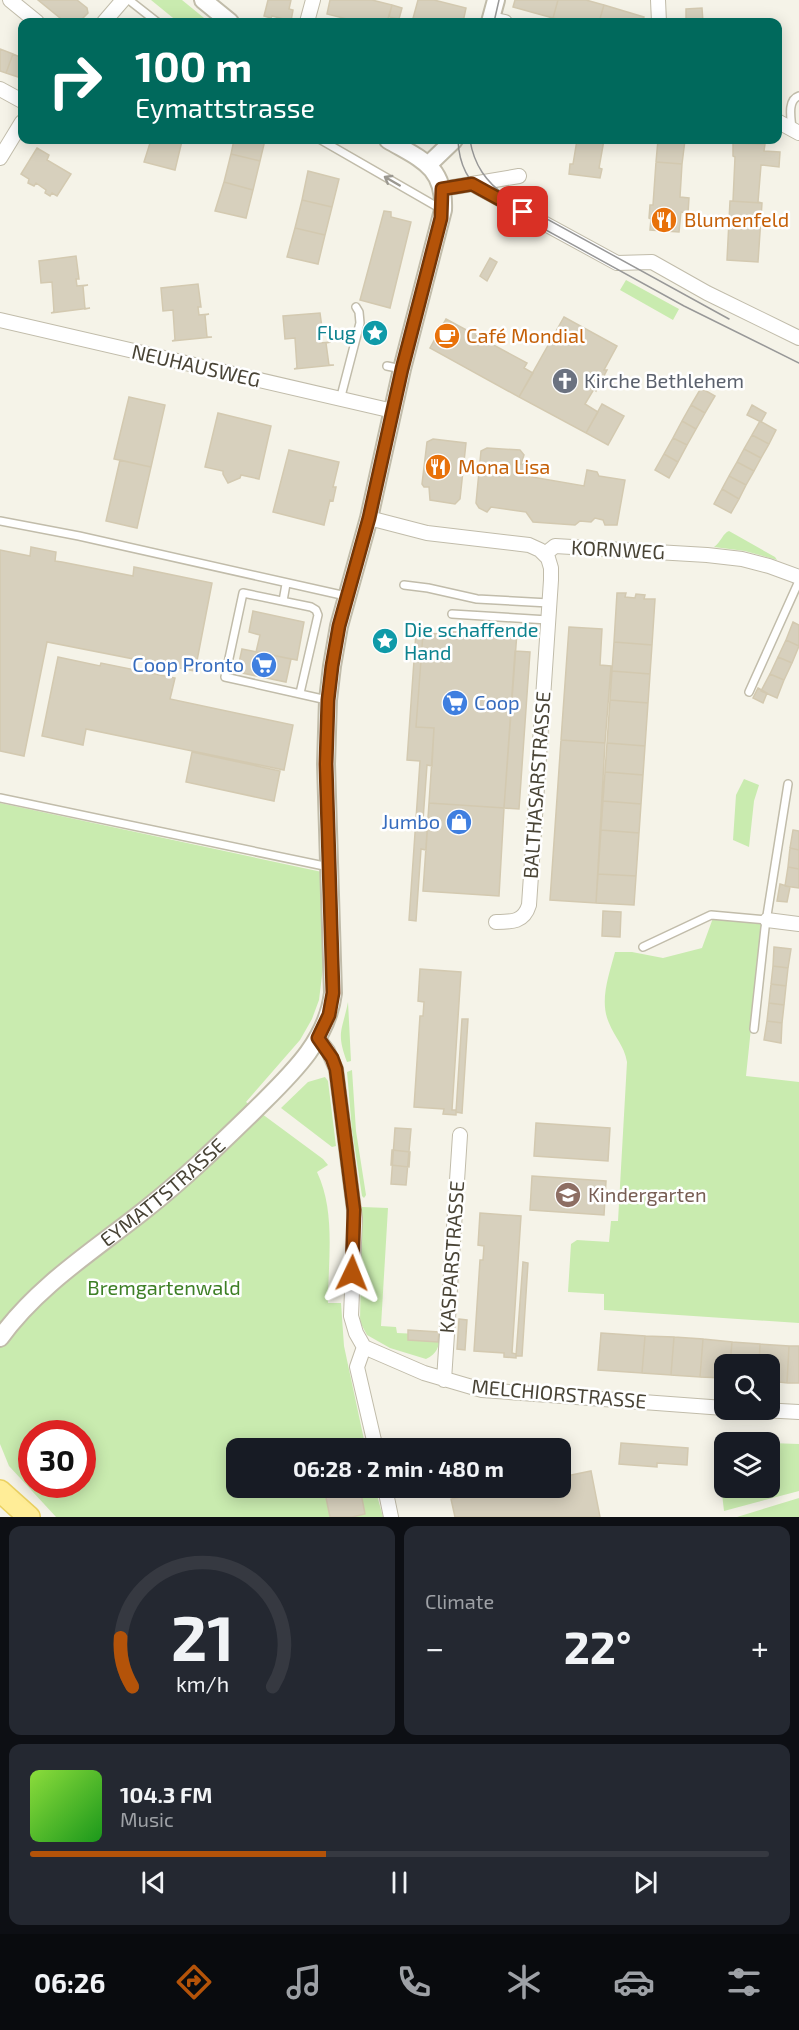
<!DOCTYPE html>
<html lang="en">
<head>
<meta charset="utf-8">
<style>
	body { margin:0; font-family:"Exo 2",sans-serif; background:#242831; color:#f1f3f6; height:100vh; display:flex; flex-direction:column; font-size:22px; white-space:nowrap }
	* { box-sizing:border-box; margin:0 }
	p { font-size:20px; color:#9ea1a6 }
	.icon { flex:none; width:33px; height:33px; fill:none; stroke:currentColor; stroke-width:2; stroke-linecap:round; stroke-linejoin:round }
	.map { position:relative; height:1517px; overflow:hidden }
	.drawer { display:flex; flex-direction:column; gap:9px; padding:9px; background:#0d0f14; flex:1 }
	.drawer>* { flex:none }
	.banner { position:absolute; left:18px; top:18px; width:764px; height:126px; border-radius:12px; box-shadow:0 3px 15px #0003; background:#00695c; color:#fff; overflow:hidden }
	.tools { position:absolute; left:714px; top:1354px; display:grid; gap:12px }
	.tools a { display:grid; place-items:center; width:66px; height:66px; border-radius:12px; background:#171b24; box-shadow:0 3px 15px #0003; font-size:30px }
	.speed { position:absolute; left:18px; top:1420px; display:flex; gap:12px; font-size:30px; font-weight:700; text-align:center }
	.speed>* { display:grid; place-content:center; width:78px; height:78px; border-radius:50%; background:#171b24; box-shadow:0 3px 15px #0003; line-height:1 }
	.speed .limit { border:9px solid #d22; background:#fff; color:#111 }
	.pin { position:absolute; display:grid; place-items:center; width:51px; height:51px; color:#fff; margin:-26px; border-radius:12px; box-shadow:0 3px 9px #0006 }
	.me { position:absolute; width:66px; margin:-33px; rotate:2deg; stroke-linejoin:round; filter:drop-shadow(0 0 4px #0008) }
	.turn { display:flex; align-items:center; gap:21px; height:126px; padding:0 18px; font-size:27px }
	.turn .icon { width:78px; height:78px; stroke-width:2.5 }
	.turn b { display:block; font-size:42px; line-height:51px }
	.big { font-size:45px; font-weight:700; line-height:1.1 }
	.drawer .tile { flex:1; display:flex; flex-direction:column; justify-content:center; gap:9px; min-width:0; padding:0 21px; border-radius:12px; background:#242831 }
	.drawer .dial { align-items:center; gap:0 }
	.dial svg { height:156px; overflow:visible; fill:none; stroke:#363941; stroke-width:7; stroke-linecap:round; text-anchor:middle }
	.dial text { fill:#f1f3f6; stroke:none }
	.song { display:flex; align-items:center; gap:18px }
	.cover { width:72px; height:72px; border-radius:9px; background:linear-gradient(135deg,hsl(90 70% 55%),hsl(120 70% 35%)) }
	.played { height:6px; border-radius:3px; background:linear-gradient(90deg,#b45309 40%,#363941 40%) }
	.keys { display:flex; justify-content:space-around; direction:ltr }
	.heat { display:flex; justify-content:space-between; align-items:center; font-size:33px; direction:ltr }
	.drawer .tiles { flex:1; display:grid; gap:9px; grid-template-columns:1fr 1fr }
	.tile:last-child { grid-column:span 2 }
	.trip { position:absolute; left:226px; top:1438px; width:345px; height:60px; border-radius:12px; background:#171b24; box-shadow:0 3px 15px #0003; font-weight:700; line-height:60px; text-align:center }
	.tabs { display:flex; height:96px; justify-content:space-around; align-items:center; background:#090b0e; color:#9ea1a6 }
	.tabs .icon { width:42px; height:42px }
	.tabs .on { color:#b45309 }
	.tabs b { font-size:27px; color:#f1f3f6 }
	.map>svg:first-child { display:block }
	.green { fill:#c9ebaf; fill-rule:evenodd }
	.building { fill:#d7d0bd; stroke:#d3c9b0; stroke-width:1.5 }
	.lines { fill:none; stroke-linecap:round; stroke-linejoin:round }
	.service-casing { stroke:#c1bcaa; stroke-width:10 }
	.minor-casing { stroke:#c1bcaa; stroke-width:16 }
	.tertiary-casing { stroke:#c1bcaa; stroke-width:20 }
	.primary-casing { stroke:#ebd161; stroke-width:24 }
	.service { stroke:#fff; stroke-width:7 }
	.minor { stroke:#fff; stroke-width:14 }
	.tertiary { stroke:#fff; stroke-width:16 }
	.primary { stroke:#ffed97; stroke-width:21 }
	.tram { stroke:#989898; stroke-width:1.5 }
	.oneway { stroke:#9b9890 }
	.route-casing { stroke:#753606; stroke-width:15 }
	.route { stroke:#b45309; stroke-width:10 }
	.labels { text-anchor:middle; stroke-width:5; stroke-linejoin:round; paint-order:stroke }
	.food-label { font-size:20px; fill:#c56008; stroke:#fff; text-anchor:start }
	.culture-label { font-size:20px; fill:#0d838f; stroke:#fff; text-anchor:end }
	.street-label { font-size:20px; fill:#494436; stroke:#fff }
	.worship-label { font-size:20px; fill:#5b616d; stroke:#fff; text-anchor:start }
	.shop-label { font-size:20px; fill:#366cbe; stroke:#fff; text-anchor:end }
	.education-label { font-size:20px; fill:#785e54; stroke:#fff; text-anchor:start }
	.park-label { font-size:20px; fill:#3d7f25; stroke:#fff }
</style>
</head>
<body>
<div class="map">
<svg width="799" height="1517" viewBox="0 0 799 1517">
	<rect width="100%" height="100%" fill="#f5f3e8"/>
	<path class="green" d="M151,0h31l27,22h-31z
		M626,280l53,29 -6,11 -53,-30z
		M729,531l46,26 2,3 -32,-9 -31,-4c7,-5 9,-14 15,-16z
		M744,779l15,6 -5,16 -5,46 -16,-7 3,-45z
		M0,803l322,69 2,87 -5,41 -7,19 -12,21 -54,62 77,57 5,6 -11,7c19,40 11,88 11,131h13l3,43 22,103h-129v39h138l8,29h-327l-47,-51 -9,-22zM32,1434h50v51h-50z
		M713,918l49,5 -16,153 53,6v241l-195,-13v-16l-36,-2 3,-48 6,-4 32,2 2,-21h7l9,-159c-3,-17 -12,-24 -18,-39 -10,-22 0,-48 6,-71h17l31,6 39,-10z
		M348,1002l3,59 -4,1c-11,-30 -5,-30 1,-60z
		M352,1070l4,61 10,64 -2,3 -2,-2 -10,-66 -5,-58z
		M325,1077l3,4 8,65 -4,1 -51,-39 27,-26z
		M362,1207l26,1 -7,118 15,1 1,6 43,2c-1,12 -3,19 -14,24l-36,-11 -23,-13 -7,-13z
		M770,1443l29,1v47l-75,20 -2,-17 2,-13v7h46z
		M799,1498v19h-73h11z"/>
	<path class="building" d="M38,0h39l10,8 1,5 -9,9h-14z
		M268,0h23l-2,9 4,1 -2,11 -19,-5 -1,2 -7,-2z
		M330,0h42l20,5 -5,17h-28l-32,-8z
		M418,0h16l32,8 -3,14h-51z
		M515,0h43l-5,18 -40,-11z
		M558,0h28l18,5 -5,17h-31l-15,-4z
		M392,5l10,3 -3,11 -10,-2z
		M604,5l40,12 -2,5h-43z
		M702,8l1,14h-17v-13z
		M0,49l13,5 -7,19 -6,-2z
		M13,54l9,4v25l-2,-1 1,-4 -15,-5z
		M151,140l31,1 -7,29 -31,-8z
		M234,140h31l-5,21 -29,-7z
		M577,140h27l-5,28 3,1 -2,9 -31,-4 1,-10h3z
		M658,140h27l-3,24 -26,-2z
		M733,143l29,1h3l-1,7 16,1 -1,15 -18,-2 -3,37 4,1 -32,-2h3l2,-44 -2,-1z
		M37,148l12,7 -2,5 24,14 -14,22 -5,-3 -2,3 -5,-3 1,-3 -10,-7 -2,3 -6,-3 1,-4 -8,-5z
		M231,154l29,7 -7,29 -29,-8z
		M656,162l26,2 -2,33 9,1 -1,15 -7,-1 -2,20 -29,-2 1,-11 -2,-1 1,-13h3z
		M308,171l31,8 -7,28 -30,-7z
		M224,182l29,8 -7,28 -31,-7z
		M302,200l30,7 -7,28 -30,-7z
		M730,201l32,2 -4,59 -31,-2z
		M384,211l7,1v5l20,5 -21,86 -30,-8z
		M295,228l30,7 -7,29 -31,-7z
		M76,256l3,23h-3l1,7 11,-1 -5,1 2,23 5,-1 -39,5 3,-1 -2,-30 -11,1 -2,-22z
		M490,258l7,4 -10,19 -7,-5z
		M198,284l3,23h-3l1,8 10,-1 -4,1 2,22h5l-40,4 3,-1 -2,-30 -10,1 -2,-23z
		M320,313l3,22 -3,1v7l11,-1 -5,1 3,22h5l-40,4 3,-1 -2,-30 -10,1 -2,-23z
		M564,317l53,29 -13,24h3l-11,21 -2,-2 -9,15 13,8 -12,21 -67,-36z
		M446,319l24,13 2,-3 5,3 -2,3 52,28 -3,5 9,5 -14,24 -89,-49z
		M701,388l14,8 -10,17 -14,-8z
		M129,397l36,8 -14,62 -37,-8z
		M602,404l22,12 -16,29 -22,-12z
		M691,405l14,8 -9,16 -14,-8z
		M752,405l14,8 -5,9 -14,-7z
		M218,413l53,13 -12,53 -18,-4 -1,3 -12,5 -5,-9v-3l-18,-4z
		M682,421l14,8 -9,16 -14,-7z
		M760,421l16,9 -7,14 -17,-9z
		M752,435l17,9 -8,14 -17,-9z
		M673,438l14,7 -9,17 -14,-8z
		M433,439l33,4 -6,56 -5,5 -25,-4 -1,-13h-5l-2,-3 5,-42z
		M487,448l33,2 4,5 -3,9 10,1 3,5 -2,7 52,9 3,-16 10,2 2,4 26,4 -8,45h-12l-2,-5 -8,-2 -4,4 -11,-1 -5,4 -42,-3 -7,-10 -35,-5 -4,5 -8,-4 -3,-5 5,-52z
		M744,449l17,9 -7,13 -17,-9z
		M289,450l50,12 -6,25h3l-3,14 -3,-1 -6,25 -51,-13z
		M664,454l14,8 -9,16 -14,-8z
		M120,460l31,7 -14,61 -31,-7z
		M737,462l17,9 -8,14 -17,-9z
		M729,476l17,9 -7,14 -17,-10z
		M722,489l17,10 -8,14 -17,-9z
		M31,547l25,5 -1,9 7,1 71,14 1,-9 78,16 -17,88 -148,-29 -23,114 -24,-5v-201l30,6z
		M617,593h9l-1,4 10,1 1,-4 9,1 -1,4h11l-3,46 -38,-3z
		M253,611l51,11 -7,38 -41,-8 4,-17 -11,-3z
		M793,622l6,3v21l-13,-6z
		M441,626l76,6 -13,176 -75,-5 5,-75 -18,-1 7,-94 18,1z
		M569,627l33,2 -2,36 11,1 -6,77 -44,-3z
		M416,632l7,1 -7,94 18,1 -2,38 -5,-1 -4,55h5l-2,30 -5,-1 -5,72 -7,-1 11,-159 -13,-1z
		M786,640l13,6 -7,17 -14,-6z
		M614,642l38,3 -2,29 -38,-3z
		M242,649l49,10 -5,23 -49,-10z
		M515,651l15,1 -11,157 -15,-1z
		M58,657l42,9 1,-3 74,15 -5,21 123,26 -9,45 -198,-41 -3,16 -41,-9z
		M778,657l14,6 -8,17 -14,-6z
		M612,671l38,3 -2,29 -38,-3z
		M770,674l14,6 -7,18 -16,-7z
		M758,688l9,5 -4,10 -10,-5z
		M610,700l38,3 -3,43 -38,-3z
		M561,740l44,3 -9,160 -46,-3z
		M607,743l38,3 -2,29 -38,-3z
		M192,752l88,19 -6,30 -88,-19z
		M605,772l38,3 -2,29 -38,-3z
		M603,801l38,3 -2,29 -38,-3z
		M429,803l75,5 -5,88 -76,-5z
		M601,830l38,3 -3,43 -38,-2z
		M793,830l6,1v19l-9,-2z
		M790,848l9,2v19l-11,-2z
		M788,867l11,2v19l-14,-2z
		M598,874l38,2 -2,29 -38,-2z
		M780,884l10,3 -3,15 -10,-1z
		M603,911l18,1 -1,25 -18,-1z
		M774,947l17,2 -3,19 -15,-2z
		M773,966l15,2 -2,18 -15,-2z
		M420,969l41,3 -9,138h4v5l-13,-1 1,-5 -30,-2 6,-91h3l1,-14 -6,-1z
		M771,984l15,2 -2,19 -15,-2z
		M769,1003l15,2 -2,18 -15,-2z
		M462,1019h6l-6,94 -6,-1z
		M767,1021l15,2 -1,20 -17,-3z
		M536,1123l74,5 -2,33 -74,-5z
		M395,1128l16,1 -5,56 -15,-1z
		M392,1150l18,2 -1,15 -18,-2z
		M532,1176l74,5 -2,34 -74,-5z
		M480,1213l41,3 -9,137 4,1v4l-12,-1v-4l-30,-2 6,-91h3l1,-14 -6,-1z
		M523,1262l5,1 -6,93h-6z
		M459,1319l8,1 -2,30 -8,-1z
		M408,1330l31,2 -1,10 -30,-2z
		M601,1333l44,3 -3,37 -44,-3z
		M645,1336l29,1 -3,38 -29,-2z
		M674,1337l29,2 -3,38 -29,-2z
		M703,1339l29,3 -2,23h-6v13l-24,-1z
		M732,1342l28,2 -1,21h-29z
		M760,1344l29,2 -2,37 -17,-2v-16h-11z
		M789,1346h10v37h-12z
		M621,1443l67,5 -1,17 -30,-2v4l-38,-3z
		M591,1471l9,46h-145l-4,-18 55,-11h55v-11z
		M324,1488h36l5,26 -13,3h-22z"/>
	<g class="lines">
		<g class="service-casing">
			<path id="service" d="M129,0l28,22
				M792,129c-1,-11 -5,-29 7,-33
				M321,140l120,69
				M387,366l15,3
				M340,400l20,-77 -1,-11 -3,-5
				M0,521l79,15 267,60
				M404,585l24,3 49,11 72,4
				M283,601l3,-17
				M452,614l96,6
				M749,692l50,-111
				M300,693l18,-78 -2,-5 -5,-3 -68,-14 -18,84 102,23
				M0,798l329,69
				M643,947l68,-32 56,5
				M754,1029l11,-101 23,-144"/>
		</g>
		<g class="minor-casing">
			<path id="minor" d="M10,0l27,22
				M658,0l1,22
				M491,19l14,3
				M104,22l19,-22
				M307,22l6,-22
				M0,89l22,12
				M777,121l22,12
				M0,158l22,-36
				M472,184l145,79 35,-1 55,31 92,45
				M442,189l77,-13
				M0,320l393,91
				M369,518l58,15 102,12 11,5 8,8 3,10v12l-22,325c-5,17 -17,17 -33,17
				M545,554l10,-8 152,9 35,4 27,7 30,11
				M767,920l32,4
				M318,1038l10,13 8,18 19,149 -4,98 5,17 8,14 -7,20 19,82
				M364,1347l60,26 58,17 242,18
				M444,1380l16,-245
				M762,1410l37,2
				M385,1488l6,29"/>
		</g>
		<g class="tertiary-casing">
			<g id="tertiary">
				<path d="M203,0l27,22"/>
				<path d="M490,22l6,-22"/>
				<path d="M429,164l25,-24"/>
				<path id="s1" d="M0,1338c38,-53 96,-89 146,-129 38,-30 73,-64 108,-98 34,-34 73,-68 79,-118l-7,-229 2,-64 4,-34 7,-40 30,-108 33,-149 41,-159c2,-44 -23,-51 -55,-70"/>
			</g>
		</g>
		<g class="primary-casing">
			<path id="primary" d="M0,1491l29,26"/>
		</g>
		<use href="#service" class="service"/>
		<use href="#minor" class="minor"/>
		<use href="#tertiary" class="tertiary"/>
		<use href="#primary" class="primary"/>
		<path class="tram" d="M494,22l5,-22
			M458,140c1,25 10,42 30,58l196,108 115,57
			M470,140c4,25 16,42 37,57l222,122"/>
	</g>
	<defs><path id="oneway-shaft" d="M-6 0H5M1.5-3L5.5 0L1.5 3" fill="none" stroke-width="1.6" stroke-linecap="round" stroke-linejoin="round" transform="scale(1.5)"/></defs>
	<use class="oneway" href="#oneway-shaft" transform="translate(392 181) rotate(-150)"/>
	<g class="lines">
		<g class="route-casing">
			<path id="route" d="M352,1273l2,-63 -18,-141 -4,-11 -14,-20 11,-23 4,-22 -7,-229 2,-64 4,-34 7,-40 30,-108 33,-149 39,-151 1,-29 30,-5 51,28"/>
		</g>
		<use href="#route" class="route"/>
	</g>
	<defs>
		<g id="restaurant-disc" transform="scale(1.35)"><circle r="9.5" fill="#e8710a" stroke="#fff"/><path d="M-5-6h1v4h1v-4h1v4h1v-4h1v5L-1.5 .5V6h-2V.5L-5-1ZM5-6V6H3V1.5H1.5Q1.5-4 5-6Z" fill="#fff"/></g>
		<g id="sight-disc" transform="scale(1.35)"><circle r="9.5" fill="#0f9aa8" stroke="#fff"/><path d="M0-6L1.8-2.2L6-1.7L2.9 1.2L3.7 5.4L0 3.3L-3.7 5.4L-2.9 1.2L-6-1.7L-1.8-2.2Z" fill="#fff"/></g>
		<g id="cafe-disc" transform="scale(1.35)"><circle r="9.5" fill="#e8710a" stroke="#fff"/><path d="M-5.5-4.5H6V0H3Q3 3.5 0 3.5H-2.5Q-5.5 3.5-5.5 0ZM3-3.2v2h1.7v-2ZM-6 4.5H4V6H-6Z" fill="#fff"/></g>
		<g id="church-disc" transform="scale(1.35)"><circle r="9.5" fill="#6b7280" stroke="#fff"/><path d="M-1.2-6h2.4v3.5h3.3v2.4h-3.3V6h-2.4V-.1h-3.3v-2.4h3.3Z" fill="#fff"/></g>
		<g id="supermarket-disc" transform="scale(1.35)"><circle r="9.5" fill="#3f7fe0" stroke="#fff"/><path d="M-6-5.5h2.5l.6 2H6L4.5 2H-2.5L-4.4-4H-6ZM-1.5 3.2a1.3 1.3 0 1 0 .1 0ZM3 3.2a1.3 1.3 0 1 0 .1 0Z" fill="#fff"/></g>
		<g id="shop-disc" transform="scale(1.35)"><circle r="9.5" fill="#3f7fe0" stroke="#fff"/><path d="M-5-2.5h2.3a2.7 3.5 0 0 1 5.4 0H5L5.5 6h-11ZM-1.5-2.5h3a1.5 2.3 0 0 0-3 0Z" fill="#fff"/></g>
		<g id="school-disc" transform="scale(1.35)"><circle r="9.5" fill="#8d6e63" stroke="#fff"/><path d="M0-5L7-2L0 1L-7-2ZM-4 1L0 2.5L4 1V4Q0 6-4 4Z" fill="#fff"/></g>
	</defs>
	<g fill-rule="evenodd">
		<use href="#restaurant-disc" x="664" y="220"/>
		<use href="#sight-disc" x="375" y="333"/>
		<use href="#cafe-disc" x="447" y="336"/>
		<use href="#church-disc" x="565" y="381"/>
		<use href="#restaurant-disc" x="438" y="467"/>
		<use href="#sight-disc" x="385" y="641"/>
		<use href="#supermarket-disc" x="264" y="665"/>
		<use href="#supermarket-disc" x="455" y="703"/>
		<use href="#shop-disc" x="459" y="822"/>
		<use href="#school-disc" x="568" y="1195"/>
	</g>
	<g class="labels">
		<g class="food-label">
			<text x="684" y="227">Blumenfeld</text>
			<text x="466" y="343">Café Mondial</text>
			<text x="458" y="474">Mona Lisa</text>
		</g>
		<g class="culture-label">
			<text x="356" y="340">Flug</text>
			<text x="404" y="637" text-anchor="start">Die schaffende<tspan x="404" dy="23">Hand</tspan></text>
		</g>
		<g class="street-label">
			<text transform="translate(196 366) rotate(13)" y="7">NEUHAUSWEG</text>
			<text transform="translate(618 550) rotate(3)" y="7">KORNWEG</text>
			<text transform="translate(537 785) rotate(-86)" y="7">BALTHASARSTRASSE</text>
			<text dy="7" stroke="none"><textPath href="#s1" startOffset="219">EYMATTSTRASSE</textPath></text>
			<text transform="translate(452 1257) rotate(-86)" y="7">KASPARSTRASSE</text>
			<text transform="translate(559 1394) rotate(5)" y="7">MELCHIORSTRASSE</text>
		</g>
		<g class="worship-label">
			<text x="584" y="388">Kirche Bethlehem</text>
		</g>
		<g class="shop-label">
			<text x="244" y="672">Coop Pronto</text>
			<text x="474" y="710" text-anchor="start">Coop</text>
			<text x="440" y="829">Jumbo</text>
		</g>
		<g class="education-label">
			<text x="588" y="1202">Kindergarten</text>
		</g>
		<g class="park-label">
			<text x="164" y="1295">Bremgartenwald</text>
		</g>
	</g>
</svg>
<div class="tools">
<a><svg class="icon" aria-label="search" viewBox="0 0 24 24"><circle cx="10" cy="10" r="6"/><path d="M15 15l6 6"/></svg></a>
<a><svg class="icon" aria-label="layers" viewBox="0 0 24 24"><path d="M12 4l9 5-9 5-9-5zM3 14l9 5 9-5"/></svg></a>
</div>
<div class="speed"><div class="limit">30</div></div>
<div class="pin" style="left:523px;top:212px;background:#d93025"><svg class="icon" aria-label="arrive" viewBox="0 0 24 24"><path d="M6 21V4h12l-3 4 3 4H6"/></svg></div>
<svg class="me" style="left:352px;top:1273px" viewBox="-20 -20 40 40"><path d="M0-17L14 15 0 8-14 15z" fill="#b45309" stroke="#fff" stroke-width="4"/></svg>
<div class="trip">06:28 · 2 min · 480 m</div>
<div class="banner">
<div class="turn"><svg class="icon" aria-label="right" viewBox="0 0 24 24"><path d="M7 20v-9h11M14 6l5 5-5 5"/></svg><div><b>100 m</b>Eymattstrasse</div></div>
</div>
</div>
<section class="drawer">
<div class="tiles">
<div class="tile dial"><svg viewBox="0 0 100 80">
<path d="M14 69A42 42 0 1 1 86 69"/>
<path d="M14 69A42 42 0 0 1 8 44" stroke="#b45309"/>
<text x="50" y="56" font-size="32" font-weight="700">21</text>
<text x="50" y="72" font-size="11">km/h</text>
</svg></div>
<div class="tile"><p>Climate</p>
<div class="heat"><a>−</a><b class="big">22°</b><a>+</a></div>
</div>
<div class="tile">
<div class="song"><i class="cover"></i><div><b>104.3 FM</b><p>Music</p></div></div>
<div class="played"></div>
<div class="keys"><svg class="icon" aria-label="previous" viewBox="0 0 24 24"><path d="M18 5L8 12l10 7zM5 5v14"/></svg><svg class="icon" aria-label="pause" viewBox="0 0 24 24"><path d="M8 5v14M16 5v14"/></svg><svg class="icon" aria-label="next" viewBox="0 0 24 24"><path d="M6 5l10 7-10 7zM19 5v14"/></svg></div>
</div>
</div>
</section>
<nav class="tabs">
<b>06:26</b>
<svg class="icon on" aria-label="directions" viewBox="0 0 24 24"><path d="M12 3l9 9-9 9-9-9zM9 14v-3h6M13 9l2 2-2 2"/></svg>
<svg class="icon" aria-label="music" viewBox="0 0 24 24"><path d="M9 18V5l10-2v13"/><circle cx="6" cy="18" r="3"/><circle cx="16" cy="16" r="3"/></svg>
<svg class="icon" aria-label="phone" viewBox="0 0 24 24"><path d="M5 4h4l2 5-3 2q2 4 5 5l2-3 5 2v4C11 20 4 13 5 4z"/></svg>
<svg class="icon" aria-label="climate" viewBox="0 0 24 24"><path d="M12 3v18M4 7l16 10M4 17L20 7"/></svg>
<svg class="icon" aria-label="car" viewBox="0 0 24 24"><path d="M5 17H2v-5l4-1 3-4h7l3 4 3 1v5h-3M9 17h6M6 11h13"/><circle cx="7" cy="17" r="2"/><circle cx="17" cy="17" r="2"/></svg>
<svg class="icon" aria-label="filters" viewBox="0 0 24 24"><path d="M4 7h16M4 17h16"/><circle cx="9" cy="7" r="2"/><circle cx="15" cy="17" r="2"/></svg>
</nav>
</body>
</html>
